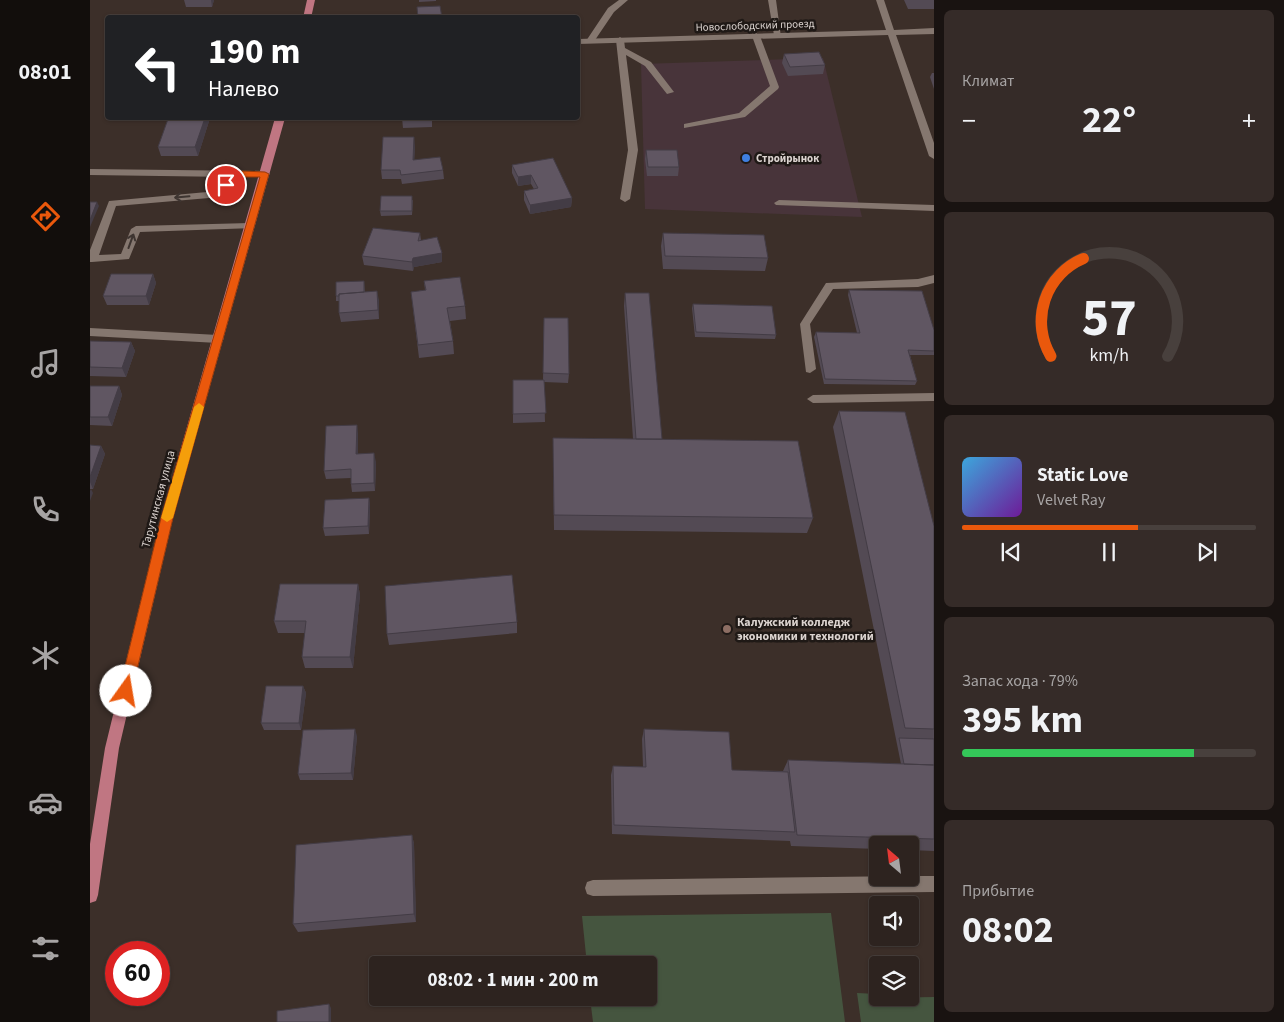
<!DOCTYPE html>
<html lang="ru">
<head>
<meta charset="utf-8">
<style>
	body { margin:0; font-family:"Source Sans 3",sans-serif; background:#352b28; color:#f1f3f6; height:100vh; display:flex; flex-direction:column; font-size:19px; white-space:nowrap }
	* { box-sizing:border-box; margin:0 }
	p { font-size:16px; color:#a7a4a4 }
	.icon { flex:none; width:28px; height:28px; fill:none; stroke:currentColor; stroke-width:2; stroke-linecap:round; stroke-linejoin:round }
	.map { position:relative; flex:1; overflow:hidden }
	.side { display:flex; flex-direction:column; gap:10px; padding:10px; background:#191311; width:350px }
	.side>* { flex:none }
	.top-card { position:absolute; left:15px; top:15px; width:475px; height:105px; border-radius:5px; box-shadow:0 1px 4px #0004,0 0 0 1px #48403d; background:#202124; color:#fff; overflow:hidden }
	.needle { width:32px; rotate:332deg }
	.tools { position:absolute; left:779px; top:836px; display:grid; gap:10px }
	.tools a { display:grid; place-items:center; width:50px; height:50px; border-radius:5px; background:#2d231f; box-shadow:0 1px 4px #0004,0 0 0 1px #48403d; font-size:25px }
	.speed { position:absolute; left:15px; top:941px; display:flex; gap:10px; font-size:25px; font-weight:700; text-align:center }
	.speed>* { display:grid; place-content:center; width:65px; height:65px; border-radius:50%; background:#2d231f; box-shadow:0 1px 4px #0004,0 0 0 1px #48403d; line-height:1 }
	.speed .limit { border:8px solid #d22; background:#fff; color:#111 }
	.pin { position:absolute; display:grid; place-items:center; width:42px; height:42px; color:#fff; margin:-21px; border:2px solid #fff; border-radius:50%; box-shadow:0 1px 5px #0007 }
	.me { position:absolute; width:55px; margin:-28px; rotate:13deg; stroke-linejoin:round; filter:drop-shadow(0 0 4px #0008) }
	.turn { display:flex; align-items:center; gap:18px; height:105px; padding:0 20px; font-size:22px }
	.turn .icon { width:65px; height:65px; stroke-width:2.5 }
	.turn b { display:block; font-size:35px; line-height:42px }
	.big { font-size:38px; font-weight:700; line-height:1.1 }
	.side .widget { flex:1; display:flex; flex-direction:column; justify-content:center; gap:8px; min-width:0; padding:0 18px; border-radius:8px; background:#352b28 }
	.side .dial { align-items:center; gap:0 }
	.dial svg { height:130px; overflow:visible; fill:none; stroke:#48403d; stroke-width:7; stroke-linecap:round; text-anchor:middle }
	.dial text { fill:#f1f3f6; stroke:none }
	.song { display:flex; align-items:center; gap:15px }
	.cover { width:60px; height:60px; border-radius:8px; background:linear-gradient(135deg,hsl(200 70% 55%),hsl(280 70% 35%)) }
	.played { height:5px; border-radius:2px; background:linear-gradient(90deg,#ea580c 60%,#48403d 60%) }
	.keys { display:flex; justify-content:space-around; direction:ltr }
	.heat { display:flex; justify-content:space-between; align-items:center; font-size:28px; direction:ltr }
	.charge { height:8px; border-radius:4px; background:linear-gradient(90deg,#34c759 79%,#48403d 0) }
	.trip { position:absolute; left:279px; top:956px; width:288px; height:50px; border-radius:5px; background:#2d231f; box-shadow:0 1px 4px #0004,0 0 0 1px #48403d; font-weight:700; line-height:50px; text-align:center }
	main { display:flex; flex:1; min-height:0 }
	.tabs { display:flex; flex-direction:column; width:90px; justify-content:space-around; align-items:center; background:#120e0c; color:#a7a4a4 }
	.tabs .icon { width:35px; height:35px }
	.tabs .selected { color:#ea580c }
	.tabs b { font-size:22px; color:#f1f3f6 }
	.map>svg:first-child { display:block }
	.commercial { fill:#48343a }
	.green { fill:#45553f }
	.lines { fill:none; stroke-linecap:round; stroke-linejoin:round }
	.lane { fill:#85776f; fill-rule:evenodd }
	.street { fill:#85776f; fill-rule:evenodd }
	.primary { fill:#c07682; fill-rule:evenodd }
	.wall { fill:#534a54 }
	.shaded-wall { fill:#433c45 }
	.building { fill:#605662; stroke:#433c45 }
	.oneway { stroke:#3e3531 }
	.route { fill:#ea580c; stroke:#983908 }
	.slow { fill:#f59e0b }
	.shop-dot { fill:#3f7fe0; stroke:#1f1916; stroke-width:2 }
	.education-dot { fill:#8d6e63; stroke:#1f1916; stroke-width:2 }
	.labels { text-anchor:middle; stroke-width:5; stroke-linejoin:round; paint-order:stroke }
	.far-street-label { font-size:11px; fill:#dbd3cf; stroke:#1f1916 }
	.far-poi-label { font-size:11px; font-weight:bold; fill:#dbd3cf; stroke:#1f1916; text-anchor:start }
	.street-label { font-size:12px; fill:#dbd3cf; stroke:#1f1916 }
	.poi-label { font-size:12px; font-weight:bold; fill:#dbd3cf; stroke:#1f1916; text-anchor:start }
</style>
</head>
<body>
<main>
<nav class="tabs">
<b>08:01</b>
<svg class="icon selected" aria-label="directions" viewBox="0 0 24 24"><path d="M12 3l9 9-9 9-9-9zM9 14v-3h6M13 9l2 2-2 2"/></svg>
<svg class="icon" aria-label="music" viewBox="0 0 24 24"><path d="M9 18V5l10-2v13"/><circle cx="6" cy="18" r="3"/><circle cx="16" cy="16" r="3"/></svg>
<svg class="icon" aria-label="phone" viewBox="0 0 24 24"><path d="M5 4h4l2 5-3 2q2 4 5 5l2-3 5 2v4C11 20 4 13 5 4z"/></svg>
<svg class="icon" aria-label="climate" viewBox="0 0 24 24"><path d="M12 3v18M4 7l16 10M4 17L20 7"/></svg>
<svg class="icon" aria-label="car" viewBox="0 0 24 24"><path d="M5 17H2v-5l4-1 3-4h7l3 4 3 1v5h-3M9 17h6M6 11h13"/><circle cx="7" cy="17" r="2"/><circle cx="17" cy="17" r="2"/></svg>
<svg class="icon" aria-label="filters" viewBox="0 0 24 24"><path d="M4 7h16M4 17h16"/><circle cx="9" cy="7" r="2"/><circle cx="15" cy="17" r="2"/></svg>
</nav>
<div class="map">
<svg width="844" height="1022" viewBox="0 0 844 1022">
	<rect width="100%" height="100%" fill="#3c2f29"/>
	<path class="commercial" d="M733,58l39,159 -217,-8 -4,-145z"/>
	<path class="green" d="M741,913l14,109h-252l-3,-24h58v-33h-61l-5,-49z
		M767,993l20,1 1,4 56,-1v25h-73z"/>
	<g class="lines">
		<path class="lane" d="M529,0h9l-14,12 -21,31h-6l-1,-2 22,-33z
			M678,0h8l5,37 -7,-2z
			M666,33l4,3 19,51 -1,2 -33,28 -61,11v-4l55,-11 31,-27 -18,-50z
			M530,37l4,3 1,8 26,14 23,30 -7,2 -22,-28 -19,-11 12,95 -8,49 -5,3 -5,-3 8,-49 -12,-110z
			M0,169l175,2 5,3 -5,3h-21l-35,21 -93,8 -17,49 22,-1 10,-25 5,-3 114,-3 4,1v4l-114,4 -11,27 -37,3h-2v-12l19,-49 98,-9 24,-15 -141,-2z
			M689,200l155,5v6l-158,-6 -2,-2z
			M844,275v8l-16,4 -85,2 -23,35 6,45 -6,4 -4,-1 -6,-48 26,-41 92,-4z
			M844,393v8l-121,2 -6,-4 6,-4z
			M820,876h24v16l-341,4 -6,-2 -2,-6 2,-6 6,-2z"/>
		<path class="street" d="M786,0h8l10,30 40,-2v6l-38,1 38,108v16l-5,-3 -41,-121 -310,9v-5l308,-9z
			M0,328l128,7 6,4 -6,4 -128,-7z"/>
		<path class="primary" d="M217,0h8l-4,18h-8z
			M185,118h10l-112,400 -54,230 -21,147 -2,6 -6,2v-59l15,-96 56,-230z"/>
	</g>
	<path class="wall" d="M94,0h30l-2,7h-26z
		M329,0h17v1l-17,1z
		M814,0h30v9h-26z
		M694,54l41,11 -2,9 -35,2 -6,-13z
		M842,73h2v16l-4,-12z
		M87,118h33l-12,38h-37l-3,-9z
		M282,118h17v2h-17z
		M312,118h30v9l-29,1z
		M325,146l-1,14 29,10 1,9 -42,5 -1,-5h-19l-1,-9z
		M556,150l33,17 -1,9h-31l-2,-17z
		M422,165l60,33 -1,9 -41,7 -6,-14v-9l10,-2 -3,-5 -13,2 -6,-13z
		M323,200l-1,15 -31,1 -1,-5z
		M330,233l1,7 21,22 -28,5 -1,4 -49,-6 -2,-9z
		M573,233l105,25 -3,13 -102,-2 -2,-23z
		M63,274l3,9 -7,22h-42l-4,-9z
		M274,281l1,11 14,8v19l-38,3 -2,-9v-12h-3v-5z
		M334,281l41,25 1,13 -16,2 3,20 1,13 -35,4 -8,-66 14,-2z
		M759,290l85,40v25h-24l7,26 -2,4 -91,-1 -10,-47 2,-5 41,1 -9,-38z
		M535,293l37,146 151,79 -6,15 -253,-3 -1,-76v-16l80,1 -9,-133z
		M603,304l83,31 -1,4 -80,-2 -3,-29z
		M454,318l25,56 -1,9 -24,-1 1,40 -32,1v-43h30z
		M0,341l41,1 4,9 -9,26 -36,-1z
		M0,386h29l3,9 -10,31 -22,-1z
		M749,411l95,115v325l-24,-1v-5h-32v4l-87,-3 -1,-5 -178,-7 -1,-59 2,-9 30,1 -1,-28 2,-10 88,41 51,1 5,-11 113,4 -68,-337z
		M268,433v21l18,8 -1,29 -23,1 -1,-8v-6l-25,1 -2,-8z
		M0,445l11,1 4,8 -12,35h-3z
		M279,498l1,9 -1,27 -44,2 -2,-8z
		M268,584l2,11 -7,73h-48l-3,-11 3,-24h-27l-4,-12z
		M427,622v11l-128,12 -2,-11z
		M213,686l3,7 -5,37h-37l-3,-7z
		M267,736l-4,44h-53l-2,-6z
		M322,835l2,9 2,78 -118,10 -5,-8z"/>
	<path class="shaded-wall" d="M121,0h3l-2,7z
		M115,118h5l-12,38 -3,-9z
		M324,137l1,9 -1,23 -1,-9z
		M441,175v9l-13,2v-9z
		M482,198l-1,9 -41,7v-9z
		M7,202l2,4 -9,21v-7z
		M352,253v9l-28,5 -1,4 -1,-9 1,-4z
		M63,274l3,9 -7,22 -3,-9z
		M287,291l2,9v19l-1,-9z
		M41,342l4,9 -9,26 -4,-9z
		M29,386l3,9 -10,31 -4,-9z
		M267,425l1,8v30l-2,-9z
		M11,446l4,8 -12,35 -3,-7v-5z
		M284,453l2,9 -1,29 -1,-8z
		M1,489l2,4 -3,8v-10z
		M279,498l1,9 -1,27 -1,-8z
		M268,584l2,11 -7,73 -3,-11z
		M213,686l3,7 -5,37 -2,-7z
		M265,729l2,7 -4,44 -2,-7z
		M322,835l2,9 2,78 -2,-8z
		M239,1004l2,4v14h-2z"/>
	<path class="building" d="M350,6l2,12h-24l-1,-11z
		M119,15l28,1v2h-29z
		M729,52l6,13 -35,2 -6,-13z
		M87,118h28l-10,29h-37l10,-28 9,1z
		M312,118h29l-29,1z
		M293,137h31l-1,23 27,-3 3,13 -42,5 -1,-5h-19z
		M556,150h31l2,17h-31z
		M463,158l19,40 -42,7 -6,-14 14,-3 -7,-13 -13,2 -6,-12z
		M291,196h31v15h-32z
		M0,202h7l-7,18z
		M283,228l47,5 -2,8 19,-4 5,16 -29,5 -1,4 -50,-6z
		M573,233l101,2 4,23 -103,-2z
		M21,274h42l-7,22h-43z
		M370,277l5,29 -18,2 6,33 -35,4 -7,-53 15,-2 -2,-9z
		M274,281v11l-25,2v2h-3v-14z
		M759,290l73,1 12,39v21l-26,-1 9,31 -92,-2 -9,-47 44,1z
		M287,291l1,19 -39,3v-19z
		M535,293h24l13,146h-26z
		M603,304l79,2 4,29 -80,-3z
		M454,318h24l1,56 -26,-1z
		M0,341l41,1 -9,26 -32,-1z
		M423,380h31l2,33 -33,1z
		M0,386h29l-11,31h-18z
		M749,411l66,1 29,114v203l-29,-1z
		M267,425l-1,29 18,-1v30l-23,1v-15l-27,2 2,-45z
		M463,438l245,3 15,77 -259,-3z
		M0,445l11,1 -11,31z
		M279,498l-1,28 -45,2 2,-28z
		M422,575l5,47 -130,12 -2,-48z
		M190,584h78l-8,73h-48l4,-36h-32z
		M176,686h37l-4,37h-38z
		M265,729l-4,44 -53,1 5,-44z
		M554,729l85,3 3,38 56,2 7,60 -181,-7 -1,-59 33,1z
		M809,738l35,1v26l-30,-1z
		M698,760l146,5v74l-137,-4z
		M322,835l2,79 -121,10 3,-79z
		M239,1004v18h-52v-11z"/>
	<defs><path id="oneway-shaft" d="M-6 0H5M1.5-3L5.5 0L1.5 3" fill="none" stroke-width="1.6" stroke-linecap="round" stroke-linejoin="round" transform="scale(1.25)"/></defs>
	<g class="oneway">
		<use href="#oneway-shaft" transform="translate(92 197) rotate(175)"/>
		<use href="#oneway-shaft" transform="translate(41 241) rotate(-70)"/>
	</g>
	<path class="route" d="M152,171l23,1 4,2 -96,344 -41,173 -2,4 -4,2 -5,-2 -2,-4 42,-173 99,-341h-16l-15,10h-6v-4z"/>
	<path class="slow" d="M109,403l5,4 -31,111 -6,4 -6,-4 33,-111z"/>
	<circle class="shop-dot" cx="656" cy="158" r="5"/>
	<circle class="education-dot" cx="637" cy="629" r="5"/>
	<g class="labels">
		<g class="far-street-label">
			<text transform="translate(665 25) rotate(-2)" y="4">Новослободский проезд</text>
		</g>
		<g class="far-poi-label">
			<text x="666" y="162">Стройрынок</text>
		</g>
		<g class="street-label">
			<text transform="translate(68 499) rotate(-75)" y="4">Тарутинская улица</text>
		</g>
		<g class="poi-label">
			<text x="647" y="626">Калужский колледж<tspan x="647" dy="14">экономики и технологий</tspan></text>
		</g>
	</g>
</svg>
<div class="tools">
<a><svg class="needle" viewBox="-14 -14 28 28"><path d="M0-13l5 13h-10z" fill="#e53935"/><path d="M0 13l5-13h-10z" fill="#a7a4a4"/></svg></a>
<a><svg class="icon" aria-label="sound" viewBox="0 0 24 24"><path d="M4 9h4l5-4v14l-5-4H4zM17 9q2 3 0 6"/></svg></a>
<a><svg class="icon" aria-label="layers" viewBox="0 0 24 24"><path d="M12 4l9 5-9 5-9-5zM3 14l9 5 9-5"/></svg></a>
</div>
<div class="speed"><div class="limit">60</div></div>
<div class="pin" style="left:136px;top:185px;background:#d93025"><svg class="icon" aria-label="arrive" viewBox="0 0 24 24"><path d="M6 21V4h12l-3 4 3 4H6"/></svg></div>
<svg class="me" style="left:36px;top:691px" viewBox="-20 -20 40 40"><circle r="19" fill="#fff"/><path d="M0-13L10 11 0 6-10 11z" fill="#ea580c"/></svg>
<div class="trip">08:02 · 1 мин · 200 m</div>
<div class="top-card">
<div class="turn"><svg class="icon" aria-label="left" viewBox="0 0 24 24"><path d="M17 20v-9H6M10 6l-5 5 5 5"/></svg><div><b>190 m</b>Налево</div></div>
</div>
</div>
<section class="side">
<div class="widget"><p>Климат</p>
<div class="heat"><a>−</a><b class="big">22°</b><a>+</a></div>
</div>
<div class="widget dial"><svg viewBox="0 0 100 80">
<path d="M14 69A42 42 0 1 1 86 69"/>
<path d="M14 69A42 42 0 0 1 34 9" stroke="#ea580c"/>
<text x="50" y="56" font-size="32" font-weight="700">57</text>
<text x="50" y="72" font-size="11">km/h</text>
</svg></div>
<div class="widget">
<div class="song"><i class="cover"></i><div><b>Static Love</b><p>Velvet Ray</p></div></div>
<div class="played"></div>
<div class="keys"><svg class="icon" aria-label="previous" viewBox="0 0 24 24"><path d="M18 5L8 12l10 7zM5 5v14"/></svg><svg class="icon" aria-label="pause" viewBox="0 0 24 24"><path d="M8 5v14M16 5v14"/></svg><svg class="icon" aria-label="next" viewBox="0 0 24 24"><path d="M6 5l10 7-10 7zM19 5v14"/></svg></div>
</div>
<div class="widget"><p>Запас хода · 79%</p><b class="big">395 km</b><div class="charge"></div></div>
<div class="widget"><p>Прибытие</p><b class="big">08:02</b></div>
</section>
</main>
</body>
</html>
